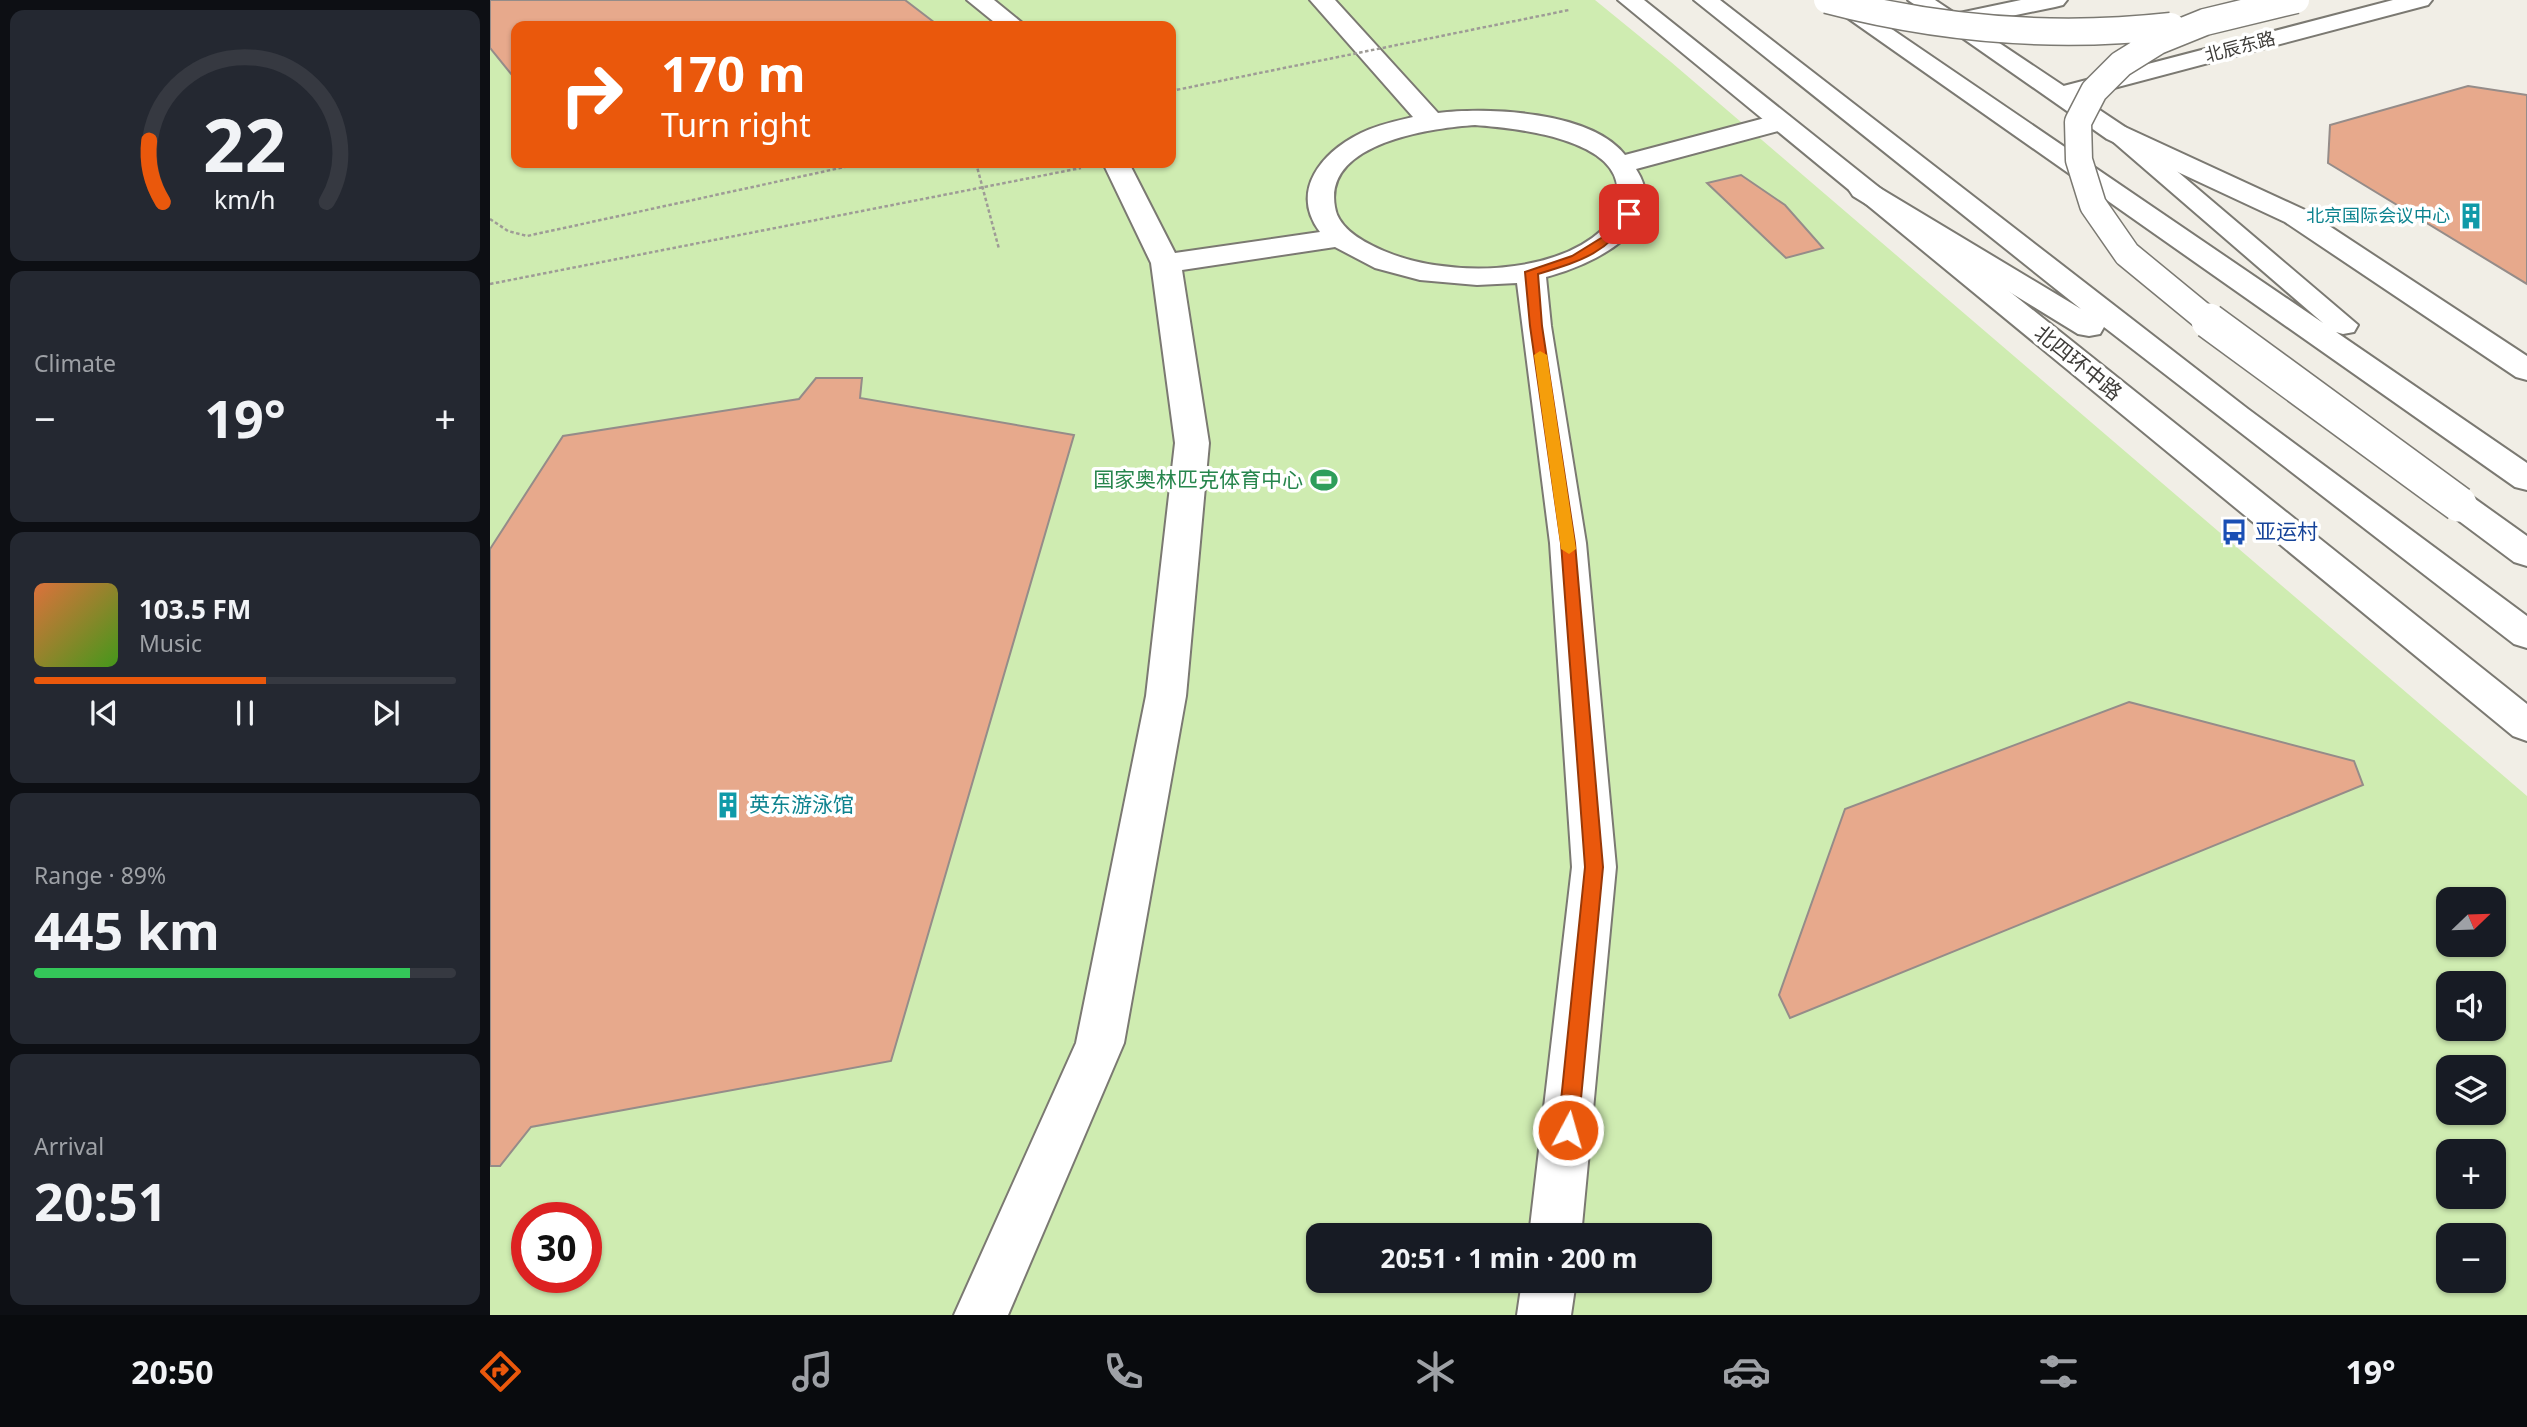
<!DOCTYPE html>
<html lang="en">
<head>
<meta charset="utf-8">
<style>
	body { margin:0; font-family:"Noto Sans","Noto Sans SC",sans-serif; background:#242831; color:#f1f3f6; height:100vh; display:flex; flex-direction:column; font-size:26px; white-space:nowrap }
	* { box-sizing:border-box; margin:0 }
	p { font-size:23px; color:#9ea1a6 }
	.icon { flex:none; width:38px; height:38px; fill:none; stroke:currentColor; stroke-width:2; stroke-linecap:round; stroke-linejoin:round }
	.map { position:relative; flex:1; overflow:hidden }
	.drawer { display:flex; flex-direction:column; gap:10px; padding:10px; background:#0d0f14; width:490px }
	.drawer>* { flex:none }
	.guide { position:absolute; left:21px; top:21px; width:665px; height:147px; border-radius:14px; box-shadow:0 2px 5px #0004; background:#ea580c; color:#fff; overflow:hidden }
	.needle { width:46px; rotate:67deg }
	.buttons { position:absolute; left:1946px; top:887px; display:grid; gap:14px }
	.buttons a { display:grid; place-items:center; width:70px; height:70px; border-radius:14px; background:#171b24; box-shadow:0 2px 5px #0004; font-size:35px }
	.speed { position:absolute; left:21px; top:1202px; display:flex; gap:14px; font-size:35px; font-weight:700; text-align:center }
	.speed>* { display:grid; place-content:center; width:91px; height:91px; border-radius:50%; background:#171b24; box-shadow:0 2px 5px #0004; line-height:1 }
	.speed .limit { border:10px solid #d22; background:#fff; color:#111 }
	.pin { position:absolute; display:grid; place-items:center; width:60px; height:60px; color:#fff; margin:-30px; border-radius:14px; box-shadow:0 4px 10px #0006 }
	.me { position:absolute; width:77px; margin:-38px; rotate:6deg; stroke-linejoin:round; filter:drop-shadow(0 0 5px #0008) }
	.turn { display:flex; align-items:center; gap:24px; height:147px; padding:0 35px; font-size:32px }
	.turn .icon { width:91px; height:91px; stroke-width:2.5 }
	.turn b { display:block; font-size:49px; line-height:60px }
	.big { font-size:52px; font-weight:700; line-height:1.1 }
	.drawer .card { flex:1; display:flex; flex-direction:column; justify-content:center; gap:10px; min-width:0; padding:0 24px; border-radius:14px; background:#242831 }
	.drawer .dial { align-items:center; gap:0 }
	.dial svg { height:182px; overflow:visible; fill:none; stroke:#363941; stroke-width:7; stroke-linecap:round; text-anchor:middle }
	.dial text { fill:#f1f3f6; stroke:none }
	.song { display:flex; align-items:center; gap:21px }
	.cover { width:84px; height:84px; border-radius:10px; background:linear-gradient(135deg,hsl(20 70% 55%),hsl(100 70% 35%)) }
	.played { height:7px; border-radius:4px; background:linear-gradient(90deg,#ea580c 55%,#363941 55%) }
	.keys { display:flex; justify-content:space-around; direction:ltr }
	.heat { display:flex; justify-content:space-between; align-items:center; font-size:38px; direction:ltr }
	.charge { height:10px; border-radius:5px; background:linear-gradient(90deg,#34c759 89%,#363941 0) }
	.trip { position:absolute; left:816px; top:1223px; width:406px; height:70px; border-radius:14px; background:#171b24; box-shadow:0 2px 5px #0004; font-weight:700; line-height:70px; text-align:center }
	.tabs { display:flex; height:112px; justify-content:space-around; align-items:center; background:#090b0e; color:#9ea1a6 }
	.tabs .icon { width:49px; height:49px }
	.tabs .current { color:#ea580c }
	.tabs b { font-size:32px; color:#f1f3f6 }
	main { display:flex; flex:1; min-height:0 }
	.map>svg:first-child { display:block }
	.green { fill:#cfecb1; fill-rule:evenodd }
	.building { fill:#e7a98c; stroke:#958c89; stroke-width:2 }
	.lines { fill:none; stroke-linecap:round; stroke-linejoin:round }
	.minor-casing { stroke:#7b7972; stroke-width:4 }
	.tertiary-casing { stroke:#7b7972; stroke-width:4 }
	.secondary-casing { stroke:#7b7972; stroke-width:4 }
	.trunk-casing { stroke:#7b7972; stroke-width:4 }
	.path { stroke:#9e9b96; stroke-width:2.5; stroke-dasharray:3.5 2.5; stroke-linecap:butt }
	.minor { fill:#fff; fill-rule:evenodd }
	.tertiary { fill:#fff; fill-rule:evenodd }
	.secondary { fill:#fff; fill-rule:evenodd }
	.trunk { fill:#fff; fill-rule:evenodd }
	.trunk-bridge-far1-casing { stroke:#7b7972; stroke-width:29; stroke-linecap:butt }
	.trunk-bridge-casing { stroke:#7b7972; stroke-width:38; stroke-linecap:butt }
	.path-bridge { stroke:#9e9b96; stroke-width:2.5; stroke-dasharray:3.5 2.5; stroke-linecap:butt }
	.trunk-bridge-far1 { stroke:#fff; stroke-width:26 }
	.trunk-bridge { stroke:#fff; stroke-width:35 }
	.route { fill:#ea580c; stroke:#983908; stroke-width:2 }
	.slow { fill:#f59e0b }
	.labels { text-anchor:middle; stroke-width:7; stroke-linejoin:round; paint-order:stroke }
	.far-street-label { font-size:18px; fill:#3e3c39; stroke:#fff }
	.far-culture-label { font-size:18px; fill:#0d838f; stroke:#fff; text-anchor:end }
	.street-label { font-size:21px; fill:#3e3c39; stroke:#fff }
	.leisure-label { font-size:21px; fill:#27864d; stroke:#fff; text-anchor:end }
	.transit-label { font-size:21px; fill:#164399; stroke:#fff; text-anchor:start }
	.culture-label { font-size:21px; fill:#0d838f; stroke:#fff; text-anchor:start }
</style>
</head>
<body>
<main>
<section class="drawer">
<div class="card dial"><svg viewBox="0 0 100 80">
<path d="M14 69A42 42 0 1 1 86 69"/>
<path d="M14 69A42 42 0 0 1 8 42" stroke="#ea580c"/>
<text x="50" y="56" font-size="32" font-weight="700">22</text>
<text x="50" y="72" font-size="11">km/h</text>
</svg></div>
<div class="card"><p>Climate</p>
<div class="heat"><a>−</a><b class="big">19°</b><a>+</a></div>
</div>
<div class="card">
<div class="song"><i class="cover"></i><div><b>103.5 FM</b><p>Music</p></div></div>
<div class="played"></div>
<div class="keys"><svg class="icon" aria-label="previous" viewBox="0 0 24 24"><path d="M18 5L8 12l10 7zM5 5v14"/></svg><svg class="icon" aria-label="pause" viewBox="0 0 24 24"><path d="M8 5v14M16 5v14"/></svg><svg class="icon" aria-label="next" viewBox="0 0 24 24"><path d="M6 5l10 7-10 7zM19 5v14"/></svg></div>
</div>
<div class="card"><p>Range · 89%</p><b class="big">445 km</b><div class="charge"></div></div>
<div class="card"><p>Arrival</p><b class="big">20:51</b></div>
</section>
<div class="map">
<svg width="2037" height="1315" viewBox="0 0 2037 1315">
	<rect width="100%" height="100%" fill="#f1eee6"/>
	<path class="green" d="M0,0h1105l76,62 856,734v519h-2037zM26,26h655v137h-655zM1958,900h46v45h-46zM1958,984h46v45h-46zM1958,1068h46v45h-46zM1958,1152h46v45h-46zM37,1218h59v60h-59zM828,1236h381v45h-381zM1958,1236h46v45h-46z"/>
	<path class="building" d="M0,0h415l34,26h-423v54l-26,-32z
		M1978,86l59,9v189l-199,-121 2,-38z
		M1251,175l44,30 38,43 -37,10 -79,-75z
		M326,378h46l-2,20 214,37 -183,626 -360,66 -31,39h-10v-617l73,-113 236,-37z
		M1639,702l225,59 9,24 -573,233 -11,-23 66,-186z"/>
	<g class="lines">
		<g class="minor-casing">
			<path id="minor" d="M477,0h27l32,26h-27z
				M820,0h25l103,113c50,-6 153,-2 187,42l155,-41 9,2 4,6 -4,6 -153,41c38,59 -45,96 -90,108l5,49 35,217 30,324 -35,369h-52l43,-369 -22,-324 -33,-260 -40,2 -57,-5 -45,-12 -40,-21 -153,23 27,173 -23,253 -62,347 -116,272h-54l122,-272 70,-347 29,-253 -24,-180 -48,-100h26l46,90 145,-21c-31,-41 2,-80 41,-99 16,-8 35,-12 52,-16zM985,125c38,3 151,13 142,72 -2,12 -6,25 -15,33 -51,47 -158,47 -218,21 -19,-8 -46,-22 -49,-44 -12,-65 98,-79 140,-82z
				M1032,1281h54l-5,34h-54z"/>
		</g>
		<g class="tertiary-casing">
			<path id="tertiary" d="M1128,0h26l883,704v37l-14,-5z
				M1418,0h27l190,127 180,83 222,146v24l-11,-3 -231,-155 -178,-83z"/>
		</g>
		<g class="secondary-casing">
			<path id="secondary" d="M1531,0h46l-4,5 -8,2 -102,21 -8,-2 -4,-5 4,-5z
				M1903,0h39l-4,5 -367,97 -9,-3 -4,-5 4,-5z"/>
		</g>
		<g class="trunk-casing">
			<path id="trunk" d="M1204,0h26l528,409 279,207v32l-13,-4 -410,-317 -4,7 -11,2 -11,-2 -225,-138 -4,-6 4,-6 10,-2 10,2 208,125z
				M1332,0h27l474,323 -220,-190 4,-6 9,-2 9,2 233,198 -4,7 -11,2 -7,-2 191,131v27l-12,-3z
				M1969,493l12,3 56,40v30l-13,-4 -67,-50 -5,-8 5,-8z"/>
		</g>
		<path class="path" d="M0,219l18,12 19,5 336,-73
			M0,284l591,-116"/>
		<use href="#minor" class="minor"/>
		<use href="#tertiary" class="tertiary"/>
		<use href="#secondary" class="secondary"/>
		<use href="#trunk" class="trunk"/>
		<g class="trunk-bridge-far1-casing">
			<path id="trunk-bridge-far1" d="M1337,0c114,30 226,39 344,26
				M1721,323l-84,-69 -34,-49 -14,-45 -1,-38 16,-31 27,-27 37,-23 47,-19 91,-22"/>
		</g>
		<g class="trunk-bridge-casing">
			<path id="trunk-bridge" d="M1719,321l250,183"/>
		</g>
		<path class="path-bridge" d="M681,91l398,-81
			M486,163l23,86"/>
		<use href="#trunk-bridge-far1" class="trunk-bridge-far1"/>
		<use href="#trunk-bridge" class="trunk-bridge"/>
	</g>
	<path class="route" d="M1135,212l10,2c-30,40 -51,46 -97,60l4,52 33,217 28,324 -25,263 -3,6 -7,3 -7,-3 -3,-6 27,-263 -24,-324 -31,-217 -5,-54 47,-16 34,-21z"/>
	<path class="slow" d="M1050,351l7,4 29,194 -7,5 -8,-5 -27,-194z"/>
	<defs>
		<g id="building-bare" transform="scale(2.1)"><path d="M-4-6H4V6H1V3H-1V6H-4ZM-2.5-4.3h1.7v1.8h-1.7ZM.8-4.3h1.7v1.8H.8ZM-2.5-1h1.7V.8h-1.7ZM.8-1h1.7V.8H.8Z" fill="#0f9aa8" stroke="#fff" stroke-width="2.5" paint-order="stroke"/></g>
		<g id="stadium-bare" transform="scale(2.1)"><path d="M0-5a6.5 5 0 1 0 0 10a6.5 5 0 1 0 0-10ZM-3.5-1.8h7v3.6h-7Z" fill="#2e9e5b" stroke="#fff" stroke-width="2.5" paint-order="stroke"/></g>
		<g id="bus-bare" transform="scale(2.1)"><path d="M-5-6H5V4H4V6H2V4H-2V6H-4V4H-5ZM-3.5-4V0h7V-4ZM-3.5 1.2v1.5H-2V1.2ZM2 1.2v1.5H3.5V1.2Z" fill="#1a4fb4" stroke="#fff" stroke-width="2.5" paint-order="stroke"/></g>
	</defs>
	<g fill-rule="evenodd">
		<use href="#building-bare" x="1981" y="216"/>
		<use href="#stadium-bare" x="834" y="480"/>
		<use href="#bus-bare" x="1744" y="532"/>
		<use href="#building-bare" x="238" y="805"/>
	</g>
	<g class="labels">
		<g class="far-street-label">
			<text transform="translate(1750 47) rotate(-15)" y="6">北辰东路</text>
		</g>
		<g class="far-culture-label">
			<text x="1960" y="222">北京国际会议中心</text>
		</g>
		<g class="street-label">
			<text transform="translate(1588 363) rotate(39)" y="7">北四环中路</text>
		</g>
		<g class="leisure-label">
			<text x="813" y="487">国家奥林匹克体育中心</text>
		</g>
		<g class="transit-label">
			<text x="1765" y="539">亚运村</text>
		</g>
		<g class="culture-label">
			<text x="259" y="812">英东游泳馆</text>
		</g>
	</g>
</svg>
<div class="buttons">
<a><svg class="needle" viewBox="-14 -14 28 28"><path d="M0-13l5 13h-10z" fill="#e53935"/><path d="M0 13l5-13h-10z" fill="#9ea1a6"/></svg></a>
<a><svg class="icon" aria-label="sound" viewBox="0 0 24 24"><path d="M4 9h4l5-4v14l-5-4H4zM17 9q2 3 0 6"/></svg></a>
<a><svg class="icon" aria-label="layers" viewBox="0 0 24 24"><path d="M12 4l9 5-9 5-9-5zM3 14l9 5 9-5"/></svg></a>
<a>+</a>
<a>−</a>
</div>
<div class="speed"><div class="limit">30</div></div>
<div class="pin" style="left:1139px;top:214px;background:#d93025"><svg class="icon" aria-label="arrive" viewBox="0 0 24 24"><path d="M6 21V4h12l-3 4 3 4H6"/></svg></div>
<svg class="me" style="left:1078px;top:1130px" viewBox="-20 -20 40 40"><circle r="17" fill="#ea580c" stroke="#fff" stroke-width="3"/><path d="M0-11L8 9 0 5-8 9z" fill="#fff"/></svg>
<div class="trip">20:51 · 1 min · 200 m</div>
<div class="guide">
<div class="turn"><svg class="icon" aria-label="right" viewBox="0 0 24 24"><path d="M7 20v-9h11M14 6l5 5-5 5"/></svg><div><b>170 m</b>Turn right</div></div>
</div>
</div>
</main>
<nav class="tabs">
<b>20:50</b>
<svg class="icon current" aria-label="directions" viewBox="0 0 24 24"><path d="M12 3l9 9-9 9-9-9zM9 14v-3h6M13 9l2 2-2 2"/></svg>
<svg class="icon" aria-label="music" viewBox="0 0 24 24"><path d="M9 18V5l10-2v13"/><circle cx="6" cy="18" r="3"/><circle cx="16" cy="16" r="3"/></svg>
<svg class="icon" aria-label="phone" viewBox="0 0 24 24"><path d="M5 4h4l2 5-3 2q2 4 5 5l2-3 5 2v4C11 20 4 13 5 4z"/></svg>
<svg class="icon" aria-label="climate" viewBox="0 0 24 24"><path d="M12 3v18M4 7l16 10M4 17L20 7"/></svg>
<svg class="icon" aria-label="car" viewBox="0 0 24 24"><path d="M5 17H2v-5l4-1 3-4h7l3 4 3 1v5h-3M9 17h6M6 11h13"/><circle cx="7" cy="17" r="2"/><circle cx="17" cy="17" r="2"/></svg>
<svg class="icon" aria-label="filters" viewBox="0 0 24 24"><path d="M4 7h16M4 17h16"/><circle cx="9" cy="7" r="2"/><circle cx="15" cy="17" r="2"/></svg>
<b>19°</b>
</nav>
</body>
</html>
